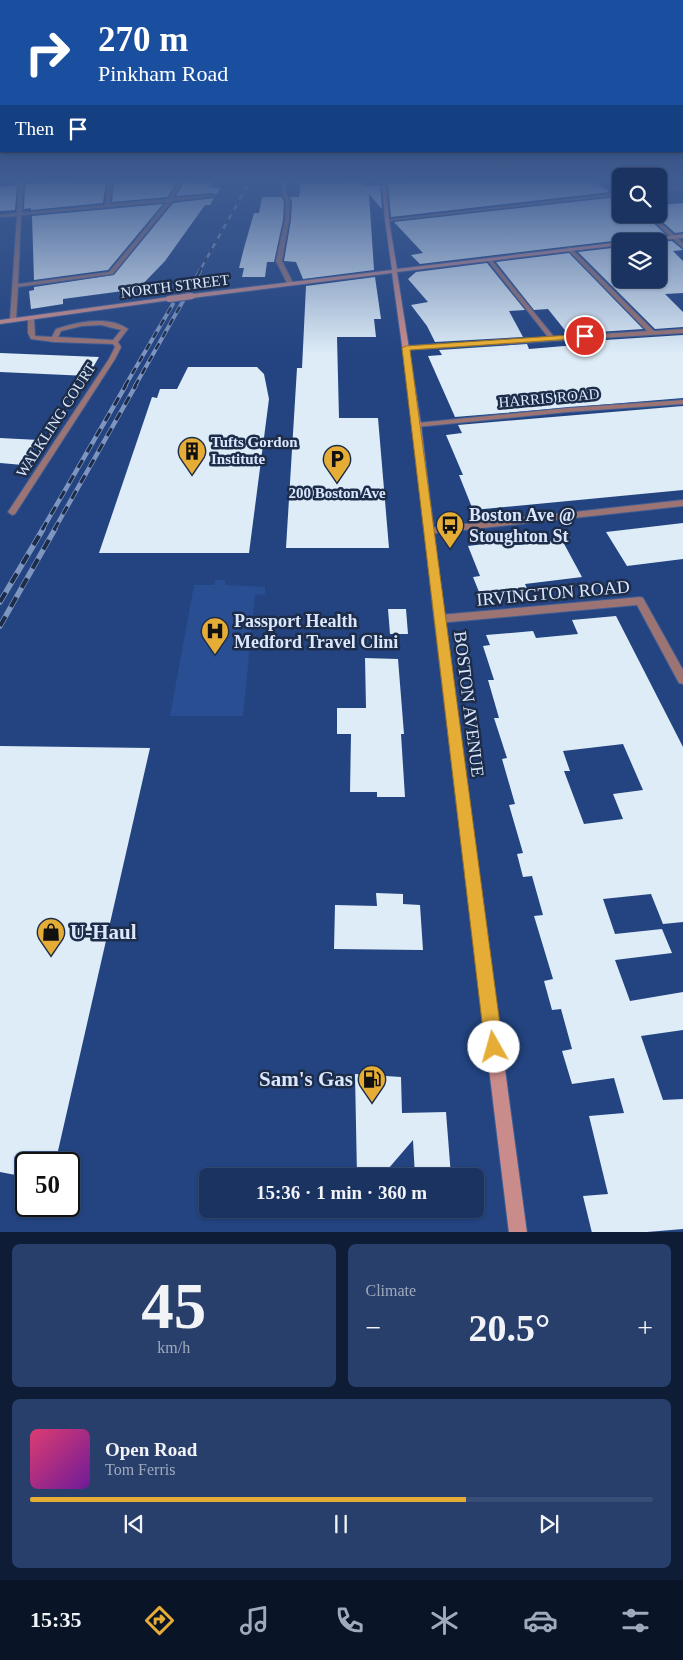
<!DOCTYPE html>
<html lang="en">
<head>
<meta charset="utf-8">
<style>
	body { margin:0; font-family:Georgia,serif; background:#273f6a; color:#f1f3f6; height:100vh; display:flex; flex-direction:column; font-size:19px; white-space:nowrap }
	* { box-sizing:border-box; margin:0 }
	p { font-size:16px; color:#9faabd }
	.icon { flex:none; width:28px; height:28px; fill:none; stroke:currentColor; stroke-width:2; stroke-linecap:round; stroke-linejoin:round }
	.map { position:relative; height:1232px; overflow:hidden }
	.drawer { display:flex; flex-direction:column; gap:12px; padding:12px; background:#0e1c35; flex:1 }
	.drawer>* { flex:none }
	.hud { position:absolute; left:0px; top:0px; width:684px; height:152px; box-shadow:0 1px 4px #0004,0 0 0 1px #384e76; background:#1a4fa0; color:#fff; overflow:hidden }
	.tools { position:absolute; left:612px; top:168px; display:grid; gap:10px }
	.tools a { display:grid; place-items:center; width:55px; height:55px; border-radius:8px; background:#1a3361; box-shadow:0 1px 4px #0004,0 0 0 1px #384e76; font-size:25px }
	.speed { position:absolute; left:15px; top:1152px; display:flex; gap:10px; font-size:25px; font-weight:700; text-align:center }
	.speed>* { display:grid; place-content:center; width:65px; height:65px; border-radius:50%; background:#1a3361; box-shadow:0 1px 4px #0004,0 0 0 1px #384e76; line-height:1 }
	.speed .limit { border:2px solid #111; border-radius:8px; background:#fff; color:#111 }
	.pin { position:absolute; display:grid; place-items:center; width:42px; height:42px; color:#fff; margin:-21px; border:2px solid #fff; border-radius:50%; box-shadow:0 1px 5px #0007 }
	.me { position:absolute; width:55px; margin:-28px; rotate:353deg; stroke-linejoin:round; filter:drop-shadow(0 0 4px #0008) }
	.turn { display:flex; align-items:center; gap:18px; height:105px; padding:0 15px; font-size:22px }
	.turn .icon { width:65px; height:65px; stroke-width:2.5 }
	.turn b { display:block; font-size:35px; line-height:42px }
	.then { display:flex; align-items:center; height:48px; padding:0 15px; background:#0003; gap:10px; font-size:19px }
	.big { font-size:38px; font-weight:600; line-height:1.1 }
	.drawer .card { flex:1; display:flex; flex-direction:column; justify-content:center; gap:8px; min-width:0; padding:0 18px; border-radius:8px; background:#273f6a }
	.drawer .dial { align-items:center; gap:0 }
	.dial b { font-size:65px; line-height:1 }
	.song { display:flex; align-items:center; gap:15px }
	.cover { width:60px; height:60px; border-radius:8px; background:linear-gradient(135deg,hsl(340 70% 55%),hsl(280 70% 35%)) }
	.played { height:5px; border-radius:2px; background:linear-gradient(90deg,#e6ad36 70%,#384e76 70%) }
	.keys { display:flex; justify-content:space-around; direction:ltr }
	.heat { display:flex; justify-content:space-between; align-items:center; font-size:28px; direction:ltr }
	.drawer .tiles { flex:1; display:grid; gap:12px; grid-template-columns:1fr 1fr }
	.card:last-child { grid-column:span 2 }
	.trip { position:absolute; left:199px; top:1168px; width:285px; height:50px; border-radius:8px; background:#1a3361; box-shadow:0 1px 4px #0004,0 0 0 1px #384e76; font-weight:600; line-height:50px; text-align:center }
	.dock { display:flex; height:80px; justify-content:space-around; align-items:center; background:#0a1427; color:#9faabd }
	.dock .icon { width:35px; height:35px }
	.dock .current { color:#e6ad36 }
	.dock b { font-size:22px; color:#f1f3f6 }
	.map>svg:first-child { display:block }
	.built { fill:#294e92 }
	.building { fill:#ddecf7; fill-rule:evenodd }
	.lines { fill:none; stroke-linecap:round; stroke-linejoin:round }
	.street-casing { stroke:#405e95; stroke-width:2 }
	.secondary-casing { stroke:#405e95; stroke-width:2 }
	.street { fill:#9b7473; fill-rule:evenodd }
	.secondary { fill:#c98c8a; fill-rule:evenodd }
	.rail-far3-casing { stroke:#7e95bf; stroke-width:2.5 }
	.rail-far2-casing { stroke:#7e95bf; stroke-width:4 }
	.rail-far1-casing { stroke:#7e95bf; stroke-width:4.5 }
	.rail-casing { stroke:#7e95bf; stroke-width:5.5 }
	.rail-far3 { stroke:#1d2d49; stroke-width:2; stroke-dasharray:5.5; stroke-linecap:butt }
	.rail-far2 { stroke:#1d2d49; stroke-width:2.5; stroke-dasharray:7; stroke-linecap:butt }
	.rail-far1 { stroke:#1d2d49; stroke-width:3; stroke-dasharray:9; stroke-linecap:butt }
	.rail { stroke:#1d2d49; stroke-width:4; stroke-dasharray:11; stroke-linecap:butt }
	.secondary-bridge-casing { stroke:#405e95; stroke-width:8; stroke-linecap:butt }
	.secondary-bridge { stroke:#c98c8a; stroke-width:6 }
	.route { fill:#e6ad36; stroke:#967023 }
	.labels { text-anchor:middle; stroke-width:5; stroke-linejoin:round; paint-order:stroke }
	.far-street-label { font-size:15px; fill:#dae7fd; stroke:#1d2d49 }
	.far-poi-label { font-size:15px; font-weight:bold; fill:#dae7fd; stroke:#1d2d49; text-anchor:start }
	.poi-label { font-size:18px; font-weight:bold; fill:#dae7fd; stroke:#1d2d49; text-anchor:start }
	.street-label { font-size:18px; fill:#dae7fd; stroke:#1d2d49 }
	.near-poi-label { font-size:21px; font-weight:bold; fill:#dae7fd; stroke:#1d2d49; text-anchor:start }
</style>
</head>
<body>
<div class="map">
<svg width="683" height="1233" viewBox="0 0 683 1233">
	<rect width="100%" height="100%" fill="#234481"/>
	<path class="built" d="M215,580h10v5l40,2v7l-10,1 -12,121h-73l24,-131h20z"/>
	<path class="building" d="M54,181l52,1 -3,21 -72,7v-2l-7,1 1,-25z
		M124,181h53l-9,16 -56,5 2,-20z
		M185,181l28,1 -3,5 11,1 -5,7 -3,-2 -37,3z
		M365,181l1,5 14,-1 2,24 -13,-15 5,76 -71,9 -7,-17 -12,-1 7,-41 1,-18 -2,-5h9l2,-15z
		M416,181h176l18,11 -219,25 -3,-33z
		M17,185l-2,25 -15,1v-24z
		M262,197h20l2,5 -1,18 -9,42h-7l-2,15h-23l2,-9h-5l5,-20 10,-35h5z
		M617,197l4,3v14h23l22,21 -7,1v-4l-38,5v3l-201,24 -9,-9 12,-2 -29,-31z
		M214,198l-4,7h-5l-40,56 -27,28 -75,10v5l-32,5 -2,-18 5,-1v-3l80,-12 59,-72z
		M683,203v29l-8,1 -21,-19h5v-9z
		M163,204l-55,66 -74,10 -2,-64z
		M672,241l11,9 -10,1 10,10v32l-18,1 18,18v15l-28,2 -77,-77 43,-5v32h38v-37z
		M569,253l74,76 -75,5 -20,-25 -14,1 -38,-48z
		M487,263l38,47 -16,1 14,26 -88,5 -8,-16 -16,-21 17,-3 -20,-23 8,-7z
		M375,277l6,42h-7l2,18h-39l2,81h39l11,130h-103l11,-180h5l4,-82z
		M683,335v63l-228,19 -27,-61 14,-1 -3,-5 88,-6 2,5 47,-4 -2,-3z
		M0,353l99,4 -11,19 -88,-4z
		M188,367h69l7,7 5,25 -20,154h-150l53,-156 5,1 3,-9h17z
		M683,406v84l-210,20 -14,-35h4l-17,-40 16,-2 -4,-8z
		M0,438l39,2 -16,25 -23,-2z
		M683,523v36l-56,7 -21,-34z
		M562,540l20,37 -57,7 3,7 -47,6 -8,-20 7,-1 -12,-30 43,-5 2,4h6z
		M388,609h18l2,25h-18z
		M616,616l67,131v175l-20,2 -12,-30 -48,5 12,35 47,-5 10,24 -57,7 15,41 53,-9v38l-42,6 22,64 20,-1v130l-48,4h-43l-9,-37 25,-2 -19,-78 35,-3 -10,-35 -42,6 -10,-33 10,-2 -11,-40 -9,1 -8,-29 9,-2 -19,-63 9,-1 -11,-39 -9,1 -6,-23 6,-1 -14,-48 6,-1 -13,-45 5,-1 -13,-40h5l-11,-38h6l-11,-34 7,-1 -4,-10 47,-4 3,7 42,-4 -6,-14zM623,744l20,46 -30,4 10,25 -39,5 -20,-53h6l-7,-20z
		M365,658l33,1 6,75h-3l4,63h-28v-5h-27l1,-58h-14v-26h29z
		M0,746l150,2 -95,416h-29v13l-26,-5z
		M376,893l27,1v10l17,1 3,45 -89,-1 1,-44 42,1z
		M355,1074l46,3 1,36 44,-1 5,64h-36l-2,-36 -31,36h-25z"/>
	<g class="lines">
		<g class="street-casing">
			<path id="street" d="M19,181h4l-1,32 83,-8 3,-24h4l-2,23 59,-5 10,-18h4l-10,17 40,-3 2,1 -43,5 -59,73 -95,13 -2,33 -3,2 -3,-2 7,-104 -17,1v-2l17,-2zM167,202l-58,70 -91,12 3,-69z
				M283,181h4l-2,9 5,12 -1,18 -7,41 11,22 -3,2 -3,-2 -11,-22 9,-41 1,-18 -5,-12z
				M611,181h5l5,6v3z
				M683,186v2l-24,3v-2z
				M621,193v2l-234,26 -2,-1z
				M646,214h5l32,29v5z
				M570,247l84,84 29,-2v4l-277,17 -3,-2 3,-2 142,-9 -60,-76 -1,-1 3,-2 64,79 93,-6 -79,-81v-2z
				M31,316l3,2 1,18 17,1 4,-8c21,-7 52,-14 72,0l-10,13 3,5 -6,12 -100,155 -3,1 -4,-3 101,-153 6,-12 -2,-3 -59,-2 -23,-3 -3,-6v-15zM101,325l20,5 -8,10 -55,-3 3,-6 21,-5z
				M683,400v4l-115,8 -151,15 -4,-2 4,-2 151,-15z
				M683,500v6l-255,28 -4,-3 4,-3z
				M640,597l3,1 40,72v14l-4,-1 -42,-78 -198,18 -4,-1 -1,-3 1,-3 4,-1z"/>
		</g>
		<g class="secondary-casing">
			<path id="secondary" d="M382,181h4l3,39 8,49 224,-27v3l-224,27 24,153 22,183 84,625h-18l-76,-625 -20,-183 -21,-152 -200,25 -3,-2 3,-2 200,-24 -7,-50z
				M683,234v4l-33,3h-15z
				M169,297l2,1v2l-171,24v-4z"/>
		</g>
		<use href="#street" class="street"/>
		<use href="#secondary" class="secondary"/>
		<g class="rail-far3-casing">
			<path id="rail-far3" d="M199,272l51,-91"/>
		</g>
		<g class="rail-far2-casing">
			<path id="rail-far2" d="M125,386l48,-82
				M135,386l65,-115"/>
		</g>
		<g class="rail-far1-casing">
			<path id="rail-far1" d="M42,530l84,-145
				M54,530l82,-145"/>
		</g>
		<g class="rail-casing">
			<path id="rail" d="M0,602l43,-73
				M0,626l55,-97"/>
		</g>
		<use href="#rail-far3" class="rail-far3"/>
		<use href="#rail-far2" class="rail-far2"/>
		<use href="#rail-far1" class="rail-far1"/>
		<use href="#rail" class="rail"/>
		<g class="secondary-bridge-casing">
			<path id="secondary-bridge" d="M169,299l23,-3"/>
		</g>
		<use href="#secondary-bridge" class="secondary-bridge"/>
	</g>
	<linearGradient id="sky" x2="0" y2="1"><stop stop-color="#132547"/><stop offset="0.51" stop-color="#3f5c92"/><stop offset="1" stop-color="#3f5c92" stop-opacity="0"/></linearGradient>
	<rect width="683" height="354" fill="url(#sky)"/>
	<path class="route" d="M585,334l3,1v3l-178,12 93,697 -3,6 -6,3 -6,-3 -3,-6 -83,-699 4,-2z"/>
	<defs>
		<g id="building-pin" transform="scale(1.4375)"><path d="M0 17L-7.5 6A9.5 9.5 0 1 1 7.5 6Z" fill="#e6ad36" stroke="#1d2d49"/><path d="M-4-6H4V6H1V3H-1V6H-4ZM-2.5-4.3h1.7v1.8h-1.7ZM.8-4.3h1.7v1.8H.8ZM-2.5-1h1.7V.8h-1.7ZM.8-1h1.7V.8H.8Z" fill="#111"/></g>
		<g id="parking-pin" transform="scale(1.4375)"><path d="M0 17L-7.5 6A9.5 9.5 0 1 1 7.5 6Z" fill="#e6ad36" stroke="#1d2d49"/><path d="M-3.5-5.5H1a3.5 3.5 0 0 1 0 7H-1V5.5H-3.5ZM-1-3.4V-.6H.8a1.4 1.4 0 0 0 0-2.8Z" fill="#111"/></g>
		<g id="bus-pin" transform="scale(1.4375)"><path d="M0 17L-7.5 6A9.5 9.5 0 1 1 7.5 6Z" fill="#e6ad36" stroke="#1d2d49"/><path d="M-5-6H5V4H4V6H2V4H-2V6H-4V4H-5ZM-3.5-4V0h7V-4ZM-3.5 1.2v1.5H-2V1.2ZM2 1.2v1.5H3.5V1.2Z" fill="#111"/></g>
		<g id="hospital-pin" transform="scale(1.4375)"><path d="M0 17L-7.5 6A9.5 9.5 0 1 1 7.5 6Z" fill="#e6ad36" stroke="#1d2d49"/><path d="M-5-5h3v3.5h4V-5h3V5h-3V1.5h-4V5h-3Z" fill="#111"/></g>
		<g id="shop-pin" transform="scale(1.4375)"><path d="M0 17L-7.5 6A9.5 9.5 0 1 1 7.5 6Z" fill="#e6ad36" stroke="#1d2d49"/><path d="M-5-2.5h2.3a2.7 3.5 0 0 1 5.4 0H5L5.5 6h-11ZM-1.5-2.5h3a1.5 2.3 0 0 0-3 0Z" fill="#111"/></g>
		<g id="fuel-pin" transform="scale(1.4375)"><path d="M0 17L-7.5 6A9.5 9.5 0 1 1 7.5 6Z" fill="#e6ad36" stroke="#1d2d49"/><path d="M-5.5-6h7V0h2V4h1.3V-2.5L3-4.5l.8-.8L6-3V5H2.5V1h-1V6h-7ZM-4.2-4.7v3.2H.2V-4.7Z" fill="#111"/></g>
	</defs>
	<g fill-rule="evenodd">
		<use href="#building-pin" x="192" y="451"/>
		<use href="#parking-pin" x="337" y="459"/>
		<use href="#bus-pin" x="450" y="525"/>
		<use href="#hospital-pin" x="215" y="631"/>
		<use href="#shop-pin" x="51" y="932"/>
		<use href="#fuel-pin" x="372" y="1079"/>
	</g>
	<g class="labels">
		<g class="far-street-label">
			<text transform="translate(175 286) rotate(-7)" y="5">NORTH STREET</text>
			<text transform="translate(549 398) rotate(-5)" y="5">HARRIS ROAD</text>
			<text transform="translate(56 420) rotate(-57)" y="5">WALKLING COURT</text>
		</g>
		<g class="far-poi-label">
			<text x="211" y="447">Tufts Gordon<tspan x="211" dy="17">Institute</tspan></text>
			<text x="337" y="498" text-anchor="middle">200 Boston Ave</text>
		</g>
		<g class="poi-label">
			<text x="469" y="521">Boston Ave @<tspan x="469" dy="21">Stoughton St</tspan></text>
			<text x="234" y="627">Passport Health<tspan x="234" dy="21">Medford Travel Clini</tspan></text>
		</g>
		<g class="street-label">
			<text transform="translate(553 593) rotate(-5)" y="6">IRVINGTON ROAD</text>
			<text transform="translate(469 704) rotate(83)" y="6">BOSTON AVENUE</text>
		</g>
		<g class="near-poi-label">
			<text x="70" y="939">U-Haul</text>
			<text x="353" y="1086" text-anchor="end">Sam's Gas</text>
		</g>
	</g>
</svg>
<div class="tools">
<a><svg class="icon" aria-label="search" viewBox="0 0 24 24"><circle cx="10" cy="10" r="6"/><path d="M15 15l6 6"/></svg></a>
<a><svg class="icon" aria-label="layers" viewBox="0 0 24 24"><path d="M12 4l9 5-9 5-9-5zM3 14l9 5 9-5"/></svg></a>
</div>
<div class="speed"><div class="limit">50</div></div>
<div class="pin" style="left:585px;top:336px;background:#d93025"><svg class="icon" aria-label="arrive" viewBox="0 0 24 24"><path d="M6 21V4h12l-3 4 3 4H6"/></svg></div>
<svg class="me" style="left:494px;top:1047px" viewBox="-20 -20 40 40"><circle r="19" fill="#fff"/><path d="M0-13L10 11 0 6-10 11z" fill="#e6ad36"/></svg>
<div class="trip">15:36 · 1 min · 360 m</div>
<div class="hud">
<div class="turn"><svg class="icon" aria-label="right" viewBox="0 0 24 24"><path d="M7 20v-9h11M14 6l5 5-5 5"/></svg><div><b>270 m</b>Pinkham Road</div></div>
<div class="then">Then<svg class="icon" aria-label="arrive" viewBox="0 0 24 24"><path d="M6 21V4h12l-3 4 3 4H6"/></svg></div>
</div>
</div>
<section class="drawer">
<div class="tiles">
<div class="card dial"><b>45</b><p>km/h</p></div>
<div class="card"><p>Climate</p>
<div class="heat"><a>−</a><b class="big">20.5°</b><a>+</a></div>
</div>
<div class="card">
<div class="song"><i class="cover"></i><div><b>Open Road</b><p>Tom Ferris</p></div></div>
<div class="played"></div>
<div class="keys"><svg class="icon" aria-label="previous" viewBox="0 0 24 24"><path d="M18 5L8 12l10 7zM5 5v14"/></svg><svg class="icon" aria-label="pause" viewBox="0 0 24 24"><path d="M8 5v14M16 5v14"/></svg><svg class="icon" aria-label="next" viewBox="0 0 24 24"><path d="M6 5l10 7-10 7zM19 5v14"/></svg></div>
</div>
</div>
</section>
<nav class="dock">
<b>15:35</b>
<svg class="icon current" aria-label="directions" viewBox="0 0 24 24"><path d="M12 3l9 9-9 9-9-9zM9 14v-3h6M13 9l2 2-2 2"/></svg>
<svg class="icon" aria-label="music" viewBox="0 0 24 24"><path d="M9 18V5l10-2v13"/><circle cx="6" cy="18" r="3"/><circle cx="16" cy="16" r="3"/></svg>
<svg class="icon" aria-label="phone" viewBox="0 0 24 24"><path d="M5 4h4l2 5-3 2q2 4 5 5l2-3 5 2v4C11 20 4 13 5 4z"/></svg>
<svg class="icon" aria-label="climate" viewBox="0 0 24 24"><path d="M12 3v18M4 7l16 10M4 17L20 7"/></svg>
<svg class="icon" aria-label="car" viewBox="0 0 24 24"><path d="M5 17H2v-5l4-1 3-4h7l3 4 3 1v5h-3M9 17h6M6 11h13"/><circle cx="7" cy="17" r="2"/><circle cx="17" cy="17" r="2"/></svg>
<svg class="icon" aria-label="filters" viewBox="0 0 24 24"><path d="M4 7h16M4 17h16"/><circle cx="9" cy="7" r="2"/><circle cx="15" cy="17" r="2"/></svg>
</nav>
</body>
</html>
